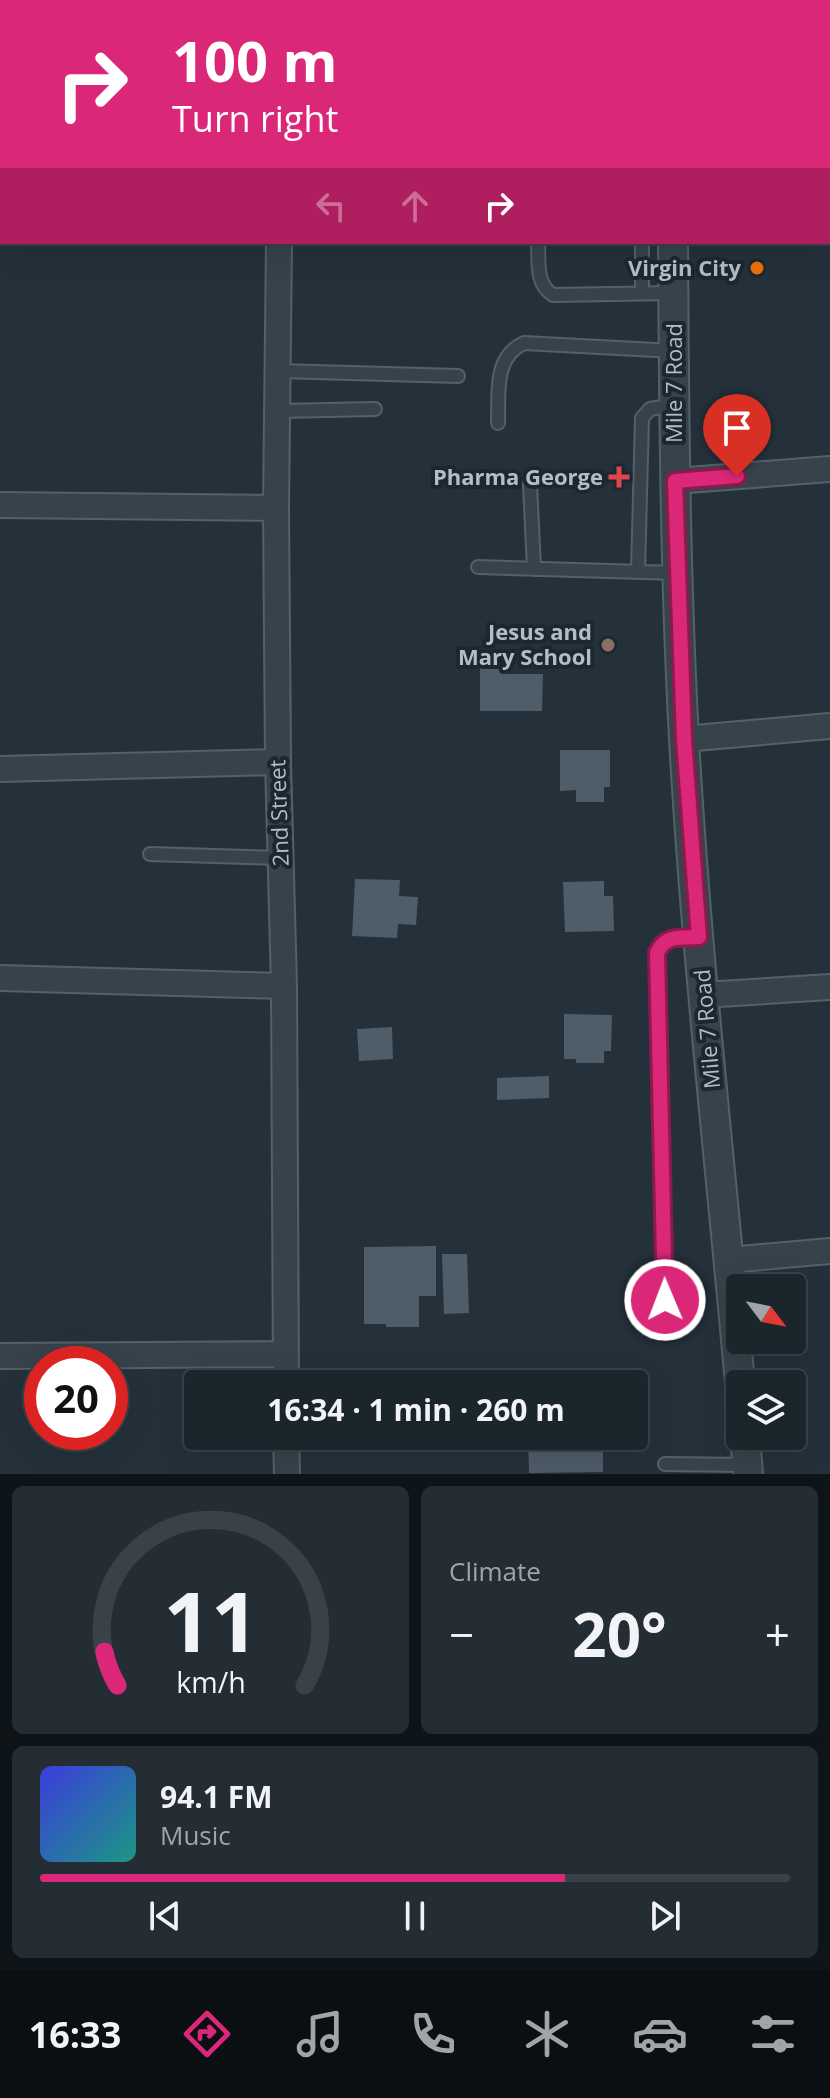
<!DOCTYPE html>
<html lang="en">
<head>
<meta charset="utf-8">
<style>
	body { margin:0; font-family:"Open Sans",sans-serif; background:#242d34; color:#f1f3f6; height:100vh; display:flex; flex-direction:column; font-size:30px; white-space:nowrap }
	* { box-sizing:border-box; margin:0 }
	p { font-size:26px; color:#a0a5a9 }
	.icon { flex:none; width:44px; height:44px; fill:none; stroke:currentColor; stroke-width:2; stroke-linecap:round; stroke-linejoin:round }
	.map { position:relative; height:1474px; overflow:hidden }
	.details { display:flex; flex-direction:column; gap:12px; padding:12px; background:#0f1418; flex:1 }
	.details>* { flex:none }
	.banner { position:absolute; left:0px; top:0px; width:830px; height:244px; box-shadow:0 8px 32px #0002,0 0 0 2px #394248; background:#db2777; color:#fff; overflow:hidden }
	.needle { width:52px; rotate:122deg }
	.buttons { position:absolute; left:726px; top:1274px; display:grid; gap:16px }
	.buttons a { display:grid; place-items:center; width:80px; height:80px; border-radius:8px; background:#1b252c; box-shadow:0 8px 32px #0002,0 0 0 2px #394248; font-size:40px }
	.speed { position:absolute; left:24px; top:1346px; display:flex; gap:16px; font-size:40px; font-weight:700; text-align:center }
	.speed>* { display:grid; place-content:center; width:104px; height:104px; border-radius:50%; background:#1b252c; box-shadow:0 8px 32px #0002,0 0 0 2px #394248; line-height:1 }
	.speed .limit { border:12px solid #d22; background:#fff; color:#111 }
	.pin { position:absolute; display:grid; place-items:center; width:68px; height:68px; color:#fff; margin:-82px -34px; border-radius:50% 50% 50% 0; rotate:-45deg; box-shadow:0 0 8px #0007 }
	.pin .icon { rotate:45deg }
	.me { position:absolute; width:88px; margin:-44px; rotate:359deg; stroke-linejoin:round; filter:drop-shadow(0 0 6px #0008) }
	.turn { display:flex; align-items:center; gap:28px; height:168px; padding:0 40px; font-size:36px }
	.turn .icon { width:104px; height:104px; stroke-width:2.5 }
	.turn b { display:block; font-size:56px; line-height:68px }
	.lanes { display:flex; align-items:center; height:76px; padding:0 40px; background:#0003; justify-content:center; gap:40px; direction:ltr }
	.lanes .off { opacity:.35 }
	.big { font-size:60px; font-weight:700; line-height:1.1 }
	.details .card { flex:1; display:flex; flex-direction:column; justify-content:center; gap:12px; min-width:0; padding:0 28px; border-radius:12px; background:#242d34 }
	.details .dial { align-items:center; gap:0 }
	.dial svg { height:208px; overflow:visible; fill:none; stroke:#394248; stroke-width:7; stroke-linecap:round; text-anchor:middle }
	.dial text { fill:#f1f3f6; stroke:none }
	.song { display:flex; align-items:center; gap:24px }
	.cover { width:96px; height:96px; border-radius:12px; background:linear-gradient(135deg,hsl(240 70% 55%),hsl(170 70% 35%)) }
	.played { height:8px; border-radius:4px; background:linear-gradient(90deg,#db2777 70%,#394248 70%) }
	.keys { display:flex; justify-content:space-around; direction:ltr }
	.heat { display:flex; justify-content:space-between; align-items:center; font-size:44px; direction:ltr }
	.details .tiles { flex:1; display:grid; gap:12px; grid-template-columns:1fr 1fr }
	.card:last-child { grid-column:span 2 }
	.trip { position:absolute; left:184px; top:1370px; width:464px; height:80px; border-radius:8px; background:#1b252c; box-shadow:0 8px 32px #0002,0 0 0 2px #394248; font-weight:700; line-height:80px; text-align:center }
	.tabs { display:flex; height:128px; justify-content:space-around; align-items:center; background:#0b0f12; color:#a0a5a9 }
	.tabs .icon { width:56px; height:56px }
	.tabs .active { color:#db2777 }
	.tabs b { font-size:36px; color:#f1f3f6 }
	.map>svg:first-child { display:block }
	.building { fill:#4f5d69 }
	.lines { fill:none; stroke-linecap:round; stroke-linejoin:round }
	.service-casing { stroke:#556069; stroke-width:16 }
	.minor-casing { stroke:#556069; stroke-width:28 }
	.tertiary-casing { stroke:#556069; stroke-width:32 }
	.service { stroke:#37424b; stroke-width:12 }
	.minor { stroke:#37424b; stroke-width:24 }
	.tertiary { stroke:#37424b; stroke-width:28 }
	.route-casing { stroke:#8e194d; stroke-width:20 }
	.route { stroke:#db2777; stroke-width:14 }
	.food-dot { fill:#e8710a; stroke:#1d2730; stroke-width:3 }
	.health-dot { fill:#e0444e; stroke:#1d2730; stroke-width:3 }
	.education-dot { fill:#8d6e63; stroke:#1d2730; stroke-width:3 }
	.labels { text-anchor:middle; stroke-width:8; stroke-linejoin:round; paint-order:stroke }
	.poi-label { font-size:22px; font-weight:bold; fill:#b3bdc7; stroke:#1d2730; text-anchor:end }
	.street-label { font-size:22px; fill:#b3bdc7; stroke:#1d2730 }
</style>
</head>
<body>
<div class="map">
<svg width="830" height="1474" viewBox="0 0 830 1474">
	<rect width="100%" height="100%" fill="#24313b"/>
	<path class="building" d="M480,666h28v8h35l-1,37h-62z
		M560,750h50v37h-6v15h-28v-12l-16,1z
		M355,879l45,1 -1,16 19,1 -2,28 -18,-1 -1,14 -45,-2z
		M604,881v15h9l1,35 -49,1 -2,-50z
		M564,1014l48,1 -1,36h-7v12h-28v-4h-12z
		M392,1027l1,32 -34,2 -2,-32z
		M549,1076v22l-52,2v-22z
		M436,1246v50h-17v31h-33v-3h-22v-77z
		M442,1254h25l2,59 -25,1z
		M528,1436h75v36l-74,1z"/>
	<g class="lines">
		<g class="service-casing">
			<path id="service" d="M538,242c1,19 -3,42 15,53l120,-2
				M642,242v51
				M278,371l180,5
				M278,411l97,-2
				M498,423c1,-29 -5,-66 26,-80l150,8
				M530,484l4,85
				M478,567l200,6
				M638,572l4,-154 8,-9 24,-4
				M150,854l131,4
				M665,1300l-8,-347c8,-19 24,-15 42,-16
				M665,1464l82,1"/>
		</g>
		<g class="minor-casing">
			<path id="minor" d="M277,0v2
				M828,205h2
				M0,219h2
				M279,242l-3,266 2,254 6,224 2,398
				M675,481l155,-12
				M0,505l276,3
				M684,739l146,-13
				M0,769l278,-7
				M0,978l284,8
				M703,995l127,-8
				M729,1260l101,-9
				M0,1356l285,-2
				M286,1436l1,38"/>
		</g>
		<g class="tertiary-casing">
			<path id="tertiary" d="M678,2v-2
				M673,242c1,166 2,331 11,497 12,215 37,430 56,645
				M745,1436l3,38"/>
		</g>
		<use href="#service" class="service"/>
		<use href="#minor" class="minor"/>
		<use href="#tertiary" class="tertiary"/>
	</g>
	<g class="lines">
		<g class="route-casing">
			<path id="route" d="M665,1300l-8,-347c8,-19 24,-15 42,-16l-15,-198 -9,-258 62,-5"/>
		</g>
		<use href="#route" class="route"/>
	</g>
	<circle class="food-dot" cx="757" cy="268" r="8"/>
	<path class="health-dot" d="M615 465h8v8h8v8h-8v8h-8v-8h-8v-8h8z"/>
	<circle class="education-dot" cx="608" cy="645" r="8"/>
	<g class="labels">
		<g class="poi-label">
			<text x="741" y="276">Virgin City</text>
			<text x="603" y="485">Pharma George</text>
			<text x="592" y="640">Jesus and<tspan x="592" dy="25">Mary School</tspan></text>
		</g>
		<g class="street-label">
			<text transform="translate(674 383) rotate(-90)" y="8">Mile 7 Road</text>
			<text transform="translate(279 813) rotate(-92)" y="8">2nd Street</text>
			<text transform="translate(707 1029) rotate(-95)" y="8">Mile 7 Road</text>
		</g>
	</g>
</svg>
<div class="buttons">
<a><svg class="needle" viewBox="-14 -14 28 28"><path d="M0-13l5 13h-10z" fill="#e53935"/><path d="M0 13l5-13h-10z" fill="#a0a5a9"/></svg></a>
<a><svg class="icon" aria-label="layers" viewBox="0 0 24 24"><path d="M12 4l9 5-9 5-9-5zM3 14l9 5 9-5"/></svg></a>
</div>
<div class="speed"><div class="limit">20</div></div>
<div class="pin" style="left:737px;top:476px;background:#d93025"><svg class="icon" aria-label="arrive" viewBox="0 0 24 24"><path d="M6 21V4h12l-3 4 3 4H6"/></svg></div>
<svg class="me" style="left:665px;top:1300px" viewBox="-20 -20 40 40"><circle r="17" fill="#db2777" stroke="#fff" stroke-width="3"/><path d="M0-11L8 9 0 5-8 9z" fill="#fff"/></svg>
<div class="trip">16:34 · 1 min · 260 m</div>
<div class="banner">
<div class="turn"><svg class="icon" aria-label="right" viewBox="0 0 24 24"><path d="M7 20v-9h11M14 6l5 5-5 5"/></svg><div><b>100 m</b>Turn right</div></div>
<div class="lanes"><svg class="icon off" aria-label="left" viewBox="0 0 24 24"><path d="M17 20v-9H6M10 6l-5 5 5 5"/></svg><svg class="icon off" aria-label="ahead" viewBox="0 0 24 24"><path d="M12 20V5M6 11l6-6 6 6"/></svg><svg class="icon" aria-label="right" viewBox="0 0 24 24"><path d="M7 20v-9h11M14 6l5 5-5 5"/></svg></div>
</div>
</div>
<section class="details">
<div class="tiles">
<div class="card dial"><svg viewBox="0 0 100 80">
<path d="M14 69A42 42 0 1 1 86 69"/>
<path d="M14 69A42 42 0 0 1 9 56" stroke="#db2777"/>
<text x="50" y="56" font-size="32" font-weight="700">11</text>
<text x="50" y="72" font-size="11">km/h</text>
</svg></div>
<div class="card"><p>Climate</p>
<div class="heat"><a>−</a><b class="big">20°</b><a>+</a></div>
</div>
<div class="card">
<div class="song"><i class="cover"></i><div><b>94.1 FM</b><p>Music</p></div></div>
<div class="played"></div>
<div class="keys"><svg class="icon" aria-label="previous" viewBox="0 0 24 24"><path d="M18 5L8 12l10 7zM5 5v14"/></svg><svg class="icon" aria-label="pause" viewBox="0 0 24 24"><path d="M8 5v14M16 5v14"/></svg><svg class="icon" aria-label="next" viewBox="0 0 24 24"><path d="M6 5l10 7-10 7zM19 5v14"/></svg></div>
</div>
</div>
</section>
<nav class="tabs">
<b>16:33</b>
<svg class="icon active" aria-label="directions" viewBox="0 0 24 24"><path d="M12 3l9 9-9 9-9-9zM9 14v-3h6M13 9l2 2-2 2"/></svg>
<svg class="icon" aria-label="music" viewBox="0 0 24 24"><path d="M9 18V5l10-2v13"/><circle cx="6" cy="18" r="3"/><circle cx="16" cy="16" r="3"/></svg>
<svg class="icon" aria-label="phone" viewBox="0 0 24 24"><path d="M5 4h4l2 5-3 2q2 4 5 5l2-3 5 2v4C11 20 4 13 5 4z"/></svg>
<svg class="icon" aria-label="climate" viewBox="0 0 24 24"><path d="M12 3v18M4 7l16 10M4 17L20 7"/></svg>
<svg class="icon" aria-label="car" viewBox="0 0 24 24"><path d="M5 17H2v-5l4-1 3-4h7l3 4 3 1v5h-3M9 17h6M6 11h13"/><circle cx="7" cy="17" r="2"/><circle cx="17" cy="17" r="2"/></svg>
<svg class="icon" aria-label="filters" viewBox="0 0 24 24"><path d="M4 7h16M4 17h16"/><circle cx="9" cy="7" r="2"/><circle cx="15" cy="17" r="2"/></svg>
</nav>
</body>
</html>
